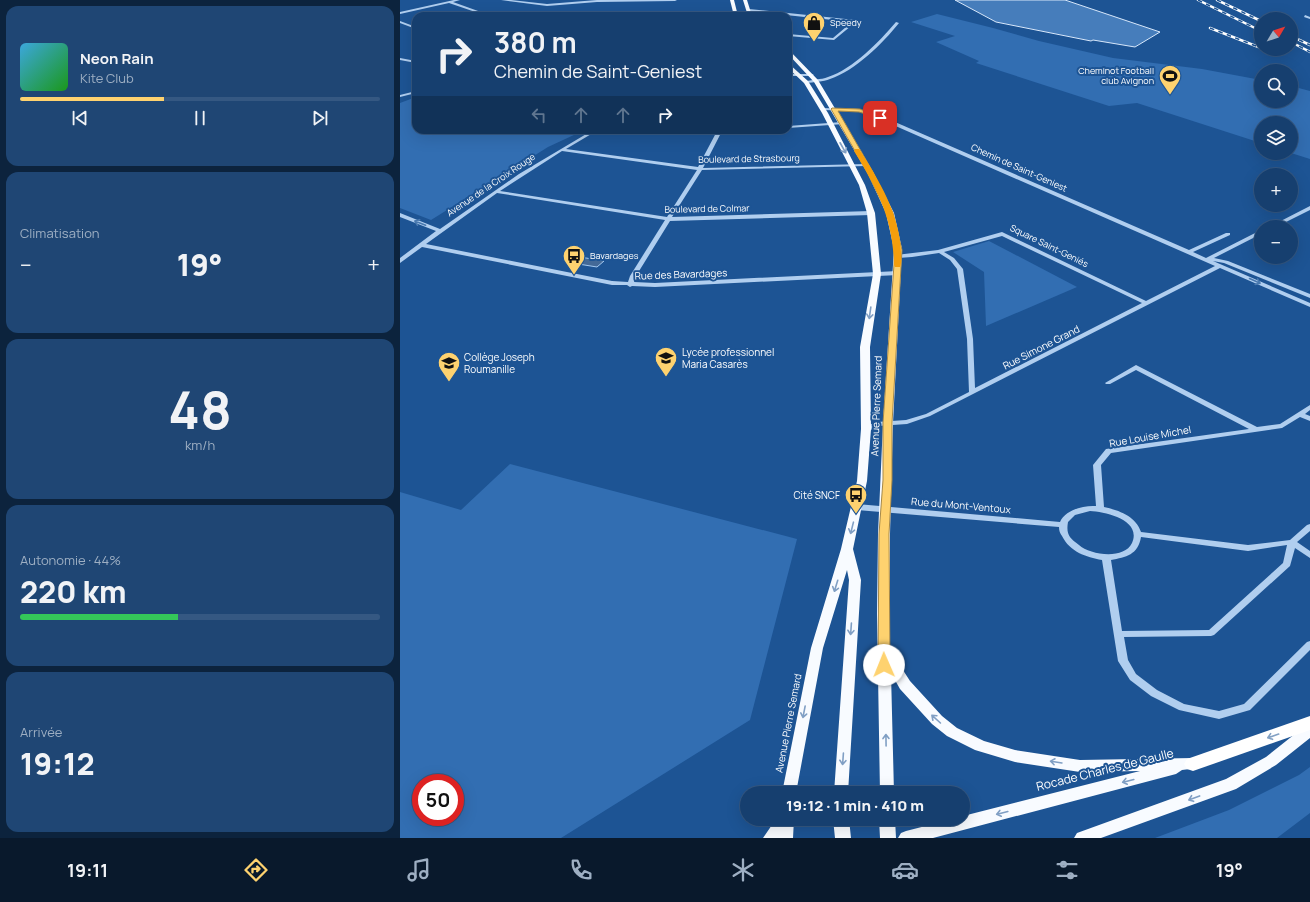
<!DOCTYPE html>
<html lang="fr">
<head>
<meta charset="utf-8">
<style>
	body { margin:0; font-family:Manrope,sans-serif; background:#1f4674; color:#f1f3f6; height:100vh; display:flex; flex-direction:column; font-size:15px; white-space:nowrap }
	* { box-sizing:border-box; margin:0 }
	p { font-size:13px; color:#9eafc3 }
	.icon { flex:none; width:22px; height:22px; fill:none; stroke:currentColor; stroke-width:2; stroke-linecap:round; stroke-linejoin:round }
	.map { position:relative; flex:1; overflow:hidden }
	.drawer { display:flex; flex-direction:column; gap:6px; padding:6px; background:#0c233d; width:400px }
	.drawer>* { flex:none }
	.guide { position:absolute; left:12px; top:12px; width:380px; height:122px; border-radius:12px; box-shadow:0 4px 16px #0002,0 0 0 1px #355882; background:#163f6f; color:#f1f3f6; overflow:hidden }
	.needle { width:26px; rotate:51deg }
	.fabs { position:absolute; left:854px; top:12px; display:grid; gap:8px }
	.fabs a { display:grid; place-items:center; width:44px; height:44px; border-radius:50%; background:#163f6f; box-shadow:0 4px 16px #0002,0 0 0 1px #355882; font-size:20px }
	.speed { position:absolute; left:12px; top:774px; display:flex; gap:8px; font-size:20px; font-weight:700; text-align:center }
	.speed>* { display:grid; place-content:center; width:52px; height:52px; border-radius:50%; background:#163f6f; box-shadow:0 4px 16px #0002,0 0 0 1px #355882; line-height:1 }
	.speed .limit { border:6px solid #d22; background:#fff; color:#111 }
	.pin { position:absolute; display:grid; place-items:center; width:34px; height:34px; color:#fff; margin:-17px; border-radius:8px; box-shadow:0 2px 6px #0006 }
	.me { position:absolute; width:44px; margin:-22px; rotate:359deg; stroke-linejoin:round; filter:drop-shadow(0 0 3px #0008) }
	.turn { display:flex; align-items:center; gap:14px; height:84px; padding:0 16px; font-size:18px }
	.turn .icon { width:52px; height:52px; stroke-width:2.5 }
	.turn b { display:block; font-size:28px; line-height:34px }
	.lanes { display:flex; align-items:center; height:38px; padding:0 16px; background:#0003; justify-content:center; gap:20px; direction:ltr }
	.lanes .off { opacity:.35 }
	.big { font-size:30px; font-weight:800; line-height:1.1 }
	.drawer .card { flex:1; display:flex; flex-direction:column; justify-content:center; gap:6px; min-width:0; padding:0 14px; border-radius:12px; background:#1f4674 }
	.drawer .dial { align-items:center; gap:0 }
	.dial b { font-size:52px; line-height:1 }
	.song { display:flex; align-items:center; gap:12px }
	.cover { width:48px; height:48px; border-radius:6px; background:linear-gradient(135deg,hsl(200 70% 55%),hsl(120 70% 35%)) }
	.played { height:4px; border-radius:2px; background:linear-gradient(90deg,#fed26f 40%,#355882 40%) }
	.keys { display:flex; justify-content:space-around; direction:ltr }
	.heat { display:flex; justify-content:space-between; align-items:center; font-size:22px; direction:ltr }
	.charge { height:6px; border-radius:3px; background:linear-gradient(90deg,#34c759 44%,#355882 0) }
	.trip { position:absolute; left:340px; top:786px; width:230px; height:40px; border-radius:20px; background:#163f6f; box-shadow:0 4px 16px #0002,0 0 0 1px #355882; font-weight:800; line-height:40px; text-align:center }
	.tab-bar { display:flex; height:64px; justify-content:space-around; align-items:center; background:#09192c; color:#9eafc3 }
	.tab-bar .icon { width:28px; height:28px }
	.tab-bar .selected { color:#fed26f }
	.tab-bar b { font-size:18px; color:#f1f3f6 }
	main { display:flex; flex:1; min-height:0 }
	.map>svg:first-child { display:block }
	.green { fill:#326eb2; fill-rule:evenodd }
	.water { fill:#436997; stroke:#a4c9f0 }
	.building { fill:#467dbb; stroke:#d7e7fa }
	.lines { fill:none; stroke-linecap:round; stroke-linejoin:round }
	.minor { fill:#b0ceef; fill-rule:evenodd }
	.major { fill:#f8fbff; fill-rule:evenodd }
	.highway { fill:#fff; fill-rule:evenodd }
	.rail-casing { stroke:#fff; stroke-width:2.5 }
	.rail { stroke:#1d5494; stroke-width:1.5; stroke-dasharray:4.5; stroke-linecap:butt }
	.oneway { stroke:#809fc4 }
	.oneway2 { stroke:#4979af }
	.oneway3 { stroke:#83a1c4 }
	.route { fill:#fed26f; stroke:#a58848 }
	.slow { fill:#f59e0b }
	.labels { text-anchor:middle; stroke-width:4; stroke-linejoin:round; paint-order:stroke }
	.far-poi-label { font-size:9px; fill:#fff; stroke:#1d5494; text-anchor:start }
	.far-street-label { font-size:9px; fill:#fff; stroke:#1d5494 }
	.street-label { font-size:10px; fill:#fff; stroke:#1d5494 }
	.poi-label { font-size:10px; fill:#fff; stroke:#1d5494; text-anchor:start }
	.near-street-label { font-size:12px; fill:#fff; stroke:#1d5494 }
</style>
</head>
<body>
<main>
<section class="drawer">
<div class="card">
<div class="song"><i class="cover"></i><div><b>Neon Rain</b><p>Kite Club</p></div></div>
<div class="played"></div>
<div class="keys"><svg class="icon" aria-label="previous" viewBox="0 0 24 24"><path d="M18 5L8 12l10 7zM5 5v14"/></svg><svg class="icon" aria-label="pause" viewBox="0 0 24 24"><path d="M8 5v14M16 5v14"/></svg><svg class="icon" aria-label="next" viewBox="0 0 24 24"><path d="M6 5l10 7-10 7zM19 5v14"/></svg></div>
</div>
<div class="card"><p>Climatisation</p>
<div class="heat"><a>−</a><b class="big">19°</b><a>+</a></div>
</div>
<div class="card dial"><b>48</b><p>km/h</p></div>
<div class="card"><p>Autonomie · 44%</p><b class="big">220 km</b><div class="charge"></div></div>
<div class="card"><p>Arrivée</p><b class="big">19:12</b></div>
</section>
<div class="map">
<svg width="910" height="838" viewBox="0 0 910 838">
	<rect width="100%" height="100%" fill="#1d5494"/>
	<path class="green" d="M537,14l56,14 46,13 74,17 89,11 59,11v21h30v-15l19,5v68l-19,-6v-30h-30v20l-124,-40 -28,3 -133,-43 3,-2 -43,-19 19,-6 -44,-14z
		M16,97v33h147l13,4 -28,13 -117,73 -31,-12v-105z
		M589,241l88,46 -91,39 -2,-54 -31,-20z
		M110,464l287,75 -47,181 -189,118h-161v-346l61,18zM21,783h34v34h-34z
		M910,767v46l-33,25h-122l74,-28 70,-35z"/>
	<path class="water" d="M180,257l24,4 -7,6 -25,-4z"/>
	<path class="building" d="M555,0h110l95,32 -25,15 -42,-7 -2,1 -95,-19z"/>
	<g class="lines">
		<path class="minor" d="M54,0h6l-7,2 39,14h-5l-38,-13 -49,11v-2z
			M101,0h10l36,4 50,-4h80l-2,1 -78,1 -50,4z
			M349,9l106,11 2,1 -23,19 -46,-4v-2l45,4 19,-16 -104,-11z
			M905,15l5,2v2l-6,-2z
			M0,21l16,6v2l-16,-6z
			M496,22l3,1c-16,20 -44,48 -69,56 -7,3 -16,3 -24,4l-2,-1c7,-3 17,-2 24,-5 25,-8 51,-35 68,-55z
			M0,58l16,3v2l-16,-3z
			M388,74h24l2,1 -2,1h-24z
			M16,91v2l-16,4v-2z
			M421,108l39,1 35,13 294,128 37,-17h4v2l-37,17 13,6 55,-28v4l-47,24 14,3 82,33v4l-86,-35 -11,-2 97,42v4l-90,-39 -290,148 -23,8 -29,2 -9,5h-6l-1,-2 1,-2 14,-5 29,-2 20,-6 43,-22 -2,-53 -10,-70 -7,-9 -11,-7 -27,4 -14,1 -2,-1v-2l42,-5 64,-18 144,69 69,-35 -324,-142 -32,-13 -37,-1 -2,-1zM602,236l140,67 -167,85 -2,-49 -10,-70 -9,-11 -10,-6z
			M442,122l2,1v1l-56,4v-2z
			M193,130h5l-32,19 132,18 18,-34 -12,-3h41l-2,1 -22,2 -18,35 163,-4 2,1 -2,1 -164,4 -30,47 199,-6 3,2 -3,2 -201,6 -34,55 -2,6 21,1 243,-12 3,2 -3,2 -243,12 -23,-1 -2,1 -3,-2h-15l-190,-38 -22,16v-5l36,-27 -36,-14v-4l40,16 79,-55zM162,151l135,19 -30,47 -167,-26zM97,193l168,27 -35,56 -2,6 -16,-1 -186,-37z
			M910,206v4l-34,17h-7z
			M736,365l121,62 23,-3 30,-19v5l-5,4 5,2v5l-10,-4 -18,11 -171,25 -10,12 3,42c14,3 32,9 37,25l107,13 42,-5 17,-15 3,-1v7l-13,11 13,9v7l-15,-10 -5,18 -76,69 -3,1 -87,1 4,23 8,14 21,16 27,14 35,7 25,-7 63,-62 3,-1v9l-60,60 -31,9 -40,-9 -28,-14 -21,-16 -12,-19 -16,-101c-16,-3 -32,-8 -40,-24 -2,-3 -3,-5 -3,-9l-202,-17 -3,-1 -1,-2 1,-2 3,-1 203,18c5,-12 24,-17 36,-16l-3,-41 13,-16 143,-20 -113,-59 -26,14h-4l-1,-1zM690,511c16,1 52,9 42,32 -8,17 -42,12 -53,2 -10,-7 -13,-11 -11,-23l7,-7zM741,537l107,14 39,-6 -4,18 -74,67 -87,1 -11,-71c15,-3 27,-5 30,-23z"/>
		<path class="major" d="M330,0h4l4,16h-4z
			M343,0h4l5,16h-4z
			M388,49l30,31 55,92 21,41 8,36 -9,174 -3,111v116l20,31 32,35 15,12 27,13 31,9 65,10 113,-2 5,2 2,4 -2,4 -16,2 -6,4 -243,64h-35l3,-5 5,-2 47,-12h10v-3l177,-45 -60,1 -65,-10 -40,-12 -28,-14 -15,-12 -32,-35 -9,-16 3,120h-14l-3,-179 1,-80 5,-111 11,-174 -8,-36 -19,-41 -53,-90 -26,-28z
			M388,63l20,18 20,32 37,72 10,28 6,61 -11,73 1,82 -4,52 -14,68 8,31 -13,213h-14l15,-213 -2,-10 -24,78 -27,145h-14l29,-145 30,-99 16,-68 4,-52 -1,-82 13,-73 -6,-61 -8,-28 -37,-72 -18,-30 -16,-15z
			M910,724v14l-34,27 -40,24 -135,49h-27l3,-5 149,-54 40,-22 39,-31z
			M376,819h18l-1,19h-30z
			M433,819h16l2,19h-16z
			M479,819h16l1,19h-16z"/>
		<path class="highway" d="M910,716v14l-117,41 -6,-2 -3,-5 3,-5z"/>
		<g class="rail-casing">
			<path id="rail" d="M798,0l63,31
				M817,0l44,21
				M810,28l51,20
				M891,36l19,9
				M891,42l19,10"/>
		</g>
		<use href="#rail" class="rail"/>
	</g>
	<defs><path id="oneway-shaft" d="M-6 0H5M1.5-3L5.5 0L1.5 3" fill="none" stroke-width="1.6" stroke-linecap="round" stroke-linejoin="round"/></defs>
	<g class="oneway">
		<use href="#oneway-shaft" transform="translate(443 148) rotate(61)"/>
		<use href="#oneway-shaft" transform="translate(470 313) rotate(98)"/>
		<use href="#oneway-shaft" transform="translate(452 528) rotate(104)"/>
		<use href="#oneway-shaft" transform="translate(436 586) rotate(107)"/>
		<use href="#oneway-shaft" transform="translate(451 629) rotate(94)"/>
		<use href="#oneway-shaft" transform="translate(404 712) rotate(101)"/>
		<use href="#oneway-shaft" transform="translate(536 719) rotate(-138)"/>
		<use href="#oneway-shaft" transform="translate(486 740) rotate(-91)"/>
		<use href="#oneway-shaft" transform="translate(443 759) rotate(94)"/>
		<use href="#oneway-shaft" transform="translate(656 762) rotate(-171)"/>
		<use href="#oneway-shaft" transform="translate(728 781) rotate(166)"/>
		<use href="#oneway-shaft" transform="translate(794 798) rotate(160)"/>
		<use href="#oneway-shaft" transform="translate(602 813) rotate(166)"/>
	</g>
	<g class="oneway2">
		<use href="#oneway-shaft" transform="translate(20 223) rotate(-159)"/>
		<use href="#oneway-shaft" transform="translate(855 281) rotate(24)"/>
	</g>
	<use class="oneway3" href="#oneway-shaft" transform="translate(873 736) rotate(161)"/>
	<path class="route" d="M432,108l28,1 23,9 -3,1 -21,-7 -21,-1 35,61 20,41 9,37 -10,173v57l-3,54 1,131 -1,3 -5,1 -4,-1 -2,-3 1,-131 4,-54v-57l12,-173 -8,-37 -20,-41 -36,-63z"/>
	<path class="slow" d="M455,149h4c20,31 41,66 42,103 0,5 1,10 -1,15h-5l-1,-2c-1,-46 -16,-75 -40,-114z"/>
	<defs>
		<g id="shop-pin" transform="scale(1.15)"><path d="M0 17L-7.5 6A9.5 9.5 0 1 1 7.5 6Z" fill="#fed26f" stroke="#1d5494"/><path d="M-5-2.5h2.3a2.7 3.5 0 0 1 5.4 0H5L5.5 6h-11ZM-1.5-2.5h3a1.5 2.3 0 0 0-3 0Z" fill="#111"/></g>
		<g id="stadium-pin" transform="scale(1.15)"><path d="M0 17L-7.5 6A9.5 9.5 0 1 1 7.5 6Z" fill="#fed26f" stroke="#1d5494"/><path d="M0-5a6.5 5 0 1 0 0 10a6.5 5 0 1 0 0-10ZM-3.5-1.8h7v3.6h-7Z" fill="#111"/></g>
		<g id="bus-pin" transform="scale(1.15)"><path d="M0 17L-7.5 6A9.5 9.5 0 1 1 7.5 6Z" fill="#fed26f" stroke="#1d5494"/><path d="M-5-6H5V4H4V6H2V4H-2V6H-4V4H-5ZM-3.5-4V0h7V-4ZM-3.5 1.2v1.5H-2V1.2ZM2 1.2v1.5H3.5V1.2Z" fill="#111"/></g>
		<g id="school-pin" transform="scale(1.15)"><path d="M0 17L-7.5 6A9.5 9.5 0 1 1 7.5 6Z" fill="#fed26f" stroke="#1d5494"/><path d="M0-5L7-2L0 1L-7-2ZM-4 1L0 2.5L4 1V4Q0 6-4 4Z" fill="#111"/></g>
	</defs>
	<g fill-rule="evenodd">
		<use href="#shop-pin" x="414" y="23"/>
		<use href="#stadium-pin" x="770" y="76"/>
		<use href="#bus-pin" x="174" y="256"/>
		<use href="#school-pin" x="266" y="358"/>
		<use href="#school-pin" x="49" y="363"/>
		<use href="#bus-pin" x="456" y="495"/>
	</g>
	<g class="labels">
		<g class="far-poi-label">
			<text x="430" y="26">Speedy</text>
			<text x="754" y="74" text-anchor="end">Cheminot Football<tspan x="754" dy="10">club Avignon</tspan></text>
			<text x="190" y="259">Bavardages</text>
		</g>
		<g class="far-street-label">
			<text transform="translate(349 159) rotate(-1)" y="3">Boulevard de Strasbourg</text>
			<text transform="translate(619 168) rotate(24)" y="3">Chemin de Saint-Geniest</text>
			<text transform="translate(91 185) rotate(-34)" y="3">Avenue de la Croix Rouge</text>
			<text transform="translate(307 209) rotate(-1)" y="3">Boulevard de Colmar</text>
			<text transform="translate(649 246) rotate(26)" y="3">Square Saint-Geniés</text>
		</g>
		<g class="street-label">
			<text transform="translate(281 274) rotate(-2)" y="4">Rue des Bavardages</text>
			<text transform="translate(641 347) rotate(-27)" y="4">Rue Simone Grand</text>
			<text transform="translate(476 406) rotate(-88)" y="4">Avenue Pierre Semard</text>
			<text transform="translate(750 436) rotate(-10)" y="4">Rue Louise Michel</text>
			<text transform="translate(561 505) rotate(5)" y="4">Rue du Mont-Ventoux</text>
			<text transform="translate(388 723) rotate(-79)" y="4">Avenue Pierre Semard</text>
		</g>
		<g class="poi-label">
			<text x="282" y="356">Lycée professionnel<tspan x="282" dy="12">Maria Casarès</tspan></text>
			<text x="64" y="361">Collège Joseph<tspan x="64" dy="12">Roumanille</tspan></text>
			<text x="440" y="499" text-anchor="end">Cité SNCF</text>
		</g>
		<g class="near-street-label">
			<text transform="translate(705 770) rotate(-14)" y="4">Rocade Charles de Gaulle</text>
		</g>
	</g>
</svg>
<div class="fabs">
<a><svg class="needle" viewBox="-14 -14 28 28"><path d="M0-13l5 13h-10z" fill="#e53935"/><path d="M0 13l5-13h-10z" fill="#9eafc3"/></svg></a>
<a><svg class="icon" aria-label="search" viewBox="0 0 24 24"><circle cx="10" cy="10" r="6"/><path d="M15 15l6 6"/></svg></a>
<a><svg class="icon" aria-label="layers" viewBox="0 0 24 24"><path d="M12 4l9 5-9 5-9-5zM3 14l9 5 9-5"/></svg></a>
<a>+</a>
<a>−</a>
</div>
<div class="speed"><div class="limit">50</div></div>
<div class="pin" style="left:480px;top:118px;background:#d93025"><svg class="icon" aria-label="arrive" viewBox="0 0 24 24"><path d="M6 21V4h12l-3 4 3 4H6"/></svg></div>
<svg class="me" style="left:484px;top:665px" viewBox="-20 -20 40 40"><circle r="19" fill="#fff"/><path d="M0-13L10 11 0 6-10 11z" fill="#fed26f"/></svg>
<div class="trip">19:12 · 1 min · 410 m</div>
<div class="guide">
<div class="turn"><svg class="icon" aria-label="right" viewBox="0 0 24 24"><path d="M7 20v-9h11M14 6l5 5-5 5"/></svg><div><b>380 m</b>Chemin de Saint-Geniest</div></div>
<div class="lanes"><svg class="icon off" aria-label="left" viewBox="0 0 24 24"><path d="M17 20v-9H6M10 6l-5 5 5 5"/></svg><svg class="icon off" aria-label="ahead" viewBox="0 0 24 24"><path d="M12 20V5M6 11l6-6 6 6"/></svg><svg class="icon off" aria-label="ahead" viewBox="0 0 24 24"><path d="M12 20V5M6 11l6-6 6 6"/></svg><svg class="icon" aria-label="right" viewBox="0 0 24 24"><path d="M7 20v-9h11M14 6l5 5-5 5"/></svg></div>
</div>
</div>
</main>
<nav class="tab-bar">
<b>19:11</b>
<svg class="icon selected" aria-label="directions" viewBox="0 0 24 24"><path d="M12 3l9 9-9 9-9-9zM9 14v-3h6M13 9l2 2-2 2"/></svg>
<svg class="icon" aria-label="music" viewBox="0 0 24 24"><path d="M9 18V5l10-2v13"/><circle cx="6" cy="18" r="3"/><circle cx="16" cy="16" r="3"/></svg>
<svg class="icon" aria-label="phone" viewBox="0 0 24 24"><path d="M5 4h4l2 5-3 2q2 4 5 5l2-3 5 2v4C11 20 4 13 5 4z"/></svg>
<svg class="icon" aria-label="climate" viewBox="0 0 24 24"><path d="M12 3v18M4 7l16 10M4 17L20 7"/></svg>
<svg class="icon" aria-label="car" viewBox="0 0 24 24"><path d="M5 17H2v-5l4-1 3-4h7l3 4 3 1v5h-3M9 17h6M6 11h13"/><circle cx="7" cy="17" r="2"/><circle cx="17" cy="17" r="2"/></svg>
<svg class="icon" aria-label="filters" viewBox="0 0 24 24"><path d="M4 7h16M4 17h16"/><circle cx="9" cy="7" r="2"/><circle cx="15" cy="17" r="2"/></svg>
<b>19°</b>
</nav>
</body>
</html>
